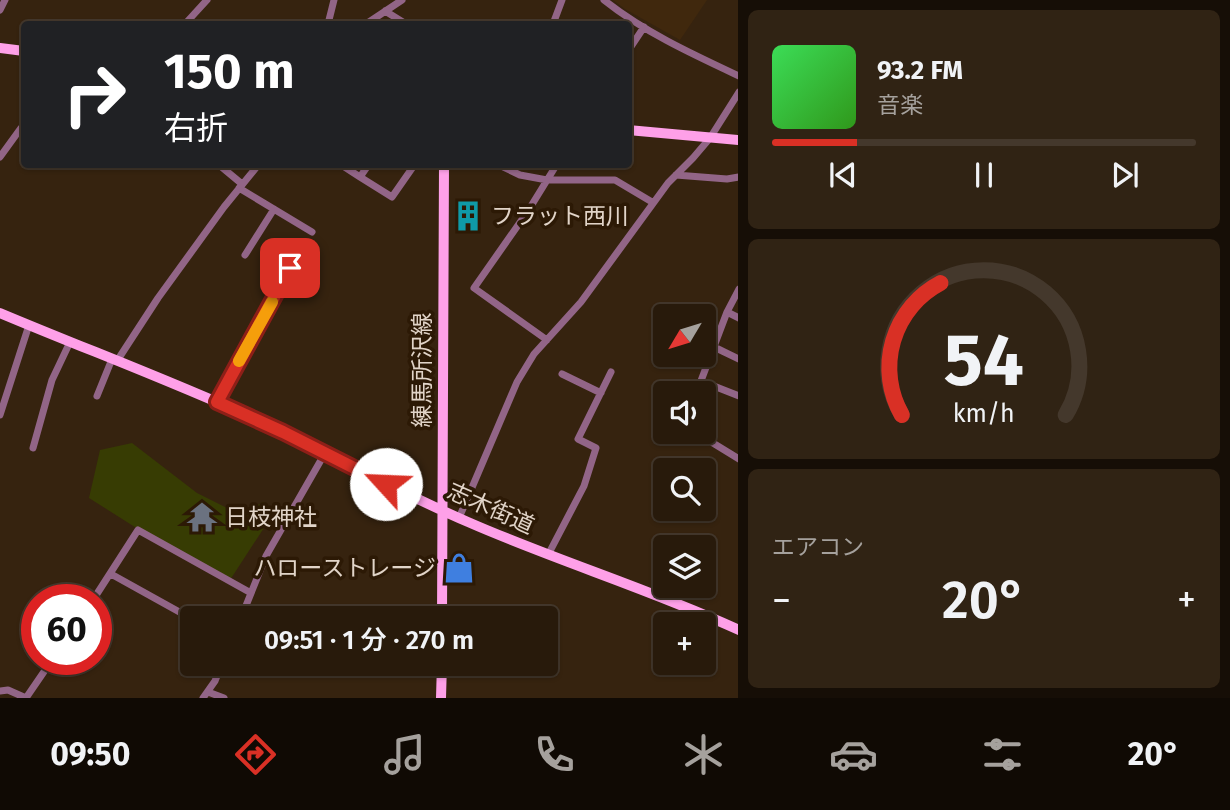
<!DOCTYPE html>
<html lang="ja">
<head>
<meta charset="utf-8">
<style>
	body { margin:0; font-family:"Fira Sans","Noto Sans JP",sans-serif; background:#302314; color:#f1f3f6; height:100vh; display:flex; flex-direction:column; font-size:26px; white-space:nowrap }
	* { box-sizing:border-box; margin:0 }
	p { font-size:23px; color:#a5a19d }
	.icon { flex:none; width:38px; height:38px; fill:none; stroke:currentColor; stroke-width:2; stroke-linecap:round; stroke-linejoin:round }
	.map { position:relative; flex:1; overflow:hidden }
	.side { display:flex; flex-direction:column; gap:10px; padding:10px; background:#160e06; width:492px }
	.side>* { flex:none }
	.hud { position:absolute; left:21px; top:21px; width:611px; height:147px; border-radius:7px; box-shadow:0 2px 5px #0004,0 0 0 2px #44382c; background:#202124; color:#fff; overflow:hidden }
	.needle { width:46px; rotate:232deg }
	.fabs { position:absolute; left:653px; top:304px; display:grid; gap:14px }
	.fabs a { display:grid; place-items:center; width:63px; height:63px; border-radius:7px; background:#281a0b; box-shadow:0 2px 5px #0004,0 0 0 2px #44382c; font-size:35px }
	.speed { position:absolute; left:21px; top:584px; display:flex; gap:14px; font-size:35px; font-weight:700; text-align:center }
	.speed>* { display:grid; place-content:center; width:91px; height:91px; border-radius:50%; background:#281a0b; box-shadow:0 2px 5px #0004,0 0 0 2px #44382c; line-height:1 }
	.speed .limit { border:10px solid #d22; background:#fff; color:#111 }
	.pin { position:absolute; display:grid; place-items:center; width:60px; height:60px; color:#fff; margin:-30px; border-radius:14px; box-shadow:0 4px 10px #0006 }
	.me { position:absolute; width:77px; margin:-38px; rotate:295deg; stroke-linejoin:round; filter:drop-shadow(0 0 5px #0008) }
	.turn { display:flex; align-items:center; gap:24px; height:147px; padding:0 28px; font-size:32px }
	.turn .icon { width:91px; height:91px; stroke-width:2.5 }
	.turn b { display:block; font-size:49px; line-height:60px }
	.big { font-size:52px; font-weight:600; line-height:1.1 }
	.side .tile { flex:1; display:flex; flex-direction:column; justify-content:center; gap:10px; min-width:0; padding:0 24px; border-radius:10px; background:#302314 }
	.side .dial { align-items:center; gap:0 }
	.dial svg { height:182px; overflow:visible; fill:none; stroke:#44382c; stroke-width:7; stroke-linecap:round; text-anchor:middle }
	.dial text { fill:#f1f3f6; stroke:none }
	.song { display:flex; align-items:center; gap:21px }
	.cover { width:84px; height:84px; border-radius:10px; background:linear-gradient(135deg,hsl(130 70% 55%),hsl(110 70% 35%)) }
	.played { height:7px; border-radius:4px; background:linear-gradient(90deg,#d93025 20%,#44382c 20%) }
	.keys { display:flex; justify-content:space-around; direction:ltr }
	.heat { display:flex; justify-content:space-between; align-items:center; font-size:38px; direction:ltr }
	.trip { position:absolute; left:180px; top:606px; width:378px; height:70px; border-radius:7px; background:#281a0b; box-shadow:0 2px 5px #0004,0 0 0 2px #44382c; font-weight:600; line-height:70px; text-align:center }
	.dock { display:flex; height:112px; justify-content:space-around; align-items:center; background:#100a04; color:#a5a19d }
	.dock .icon { width:49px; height:49px }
	.dock .selected { color:#d93025 }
	.dock b { font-size:32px; color:#f1f3f6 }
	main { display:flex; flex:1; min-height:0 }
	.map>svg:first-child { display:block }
	.built { fill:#40280d }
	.green { fill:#373c03 }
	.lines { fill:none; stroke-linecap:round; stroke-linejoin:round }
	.minor { stroke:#926587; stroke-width:7 }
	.primary { stroke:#fea0e8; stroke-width:10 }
	.route-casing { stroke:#8d1f18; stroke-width:18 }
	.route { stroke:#d93025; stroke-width:12 }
	.slow { stroke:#f59e0b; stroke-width:12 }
	.labels { text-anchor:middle; stroke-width:7; stroke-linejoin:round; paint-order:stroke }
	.poi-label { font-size:23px; fill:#e1d4c8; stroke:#2c1905; text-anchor:start }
	.street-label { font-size:23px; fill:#e1d4c8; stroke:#2c1905 }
</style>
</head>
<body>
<main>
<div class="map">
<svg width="739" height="698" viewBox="0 0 739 698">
	<rect width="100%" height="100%" fill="#36230f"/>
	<path class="built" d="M613,0h94l-27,40 -55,-31z"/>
	<path class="green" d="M132,443l65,50 44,22 22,-13 10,12 -43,66 -92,-51 -49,-31 11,-48z"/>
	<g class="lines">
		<path class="minor" d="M604,0c40,32 88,54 135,76
			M0,10l5,-10
			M385,11l21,13
			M185,24l22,-24
			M328,24l6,-24
			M366,24l36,-24
			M553,24l9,-24
			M628,51l16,-24
			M0,157l21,-29
			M218,164l24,20
			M340,164l20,13
			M369,164l-9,13 32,20 23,-33
			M497,164l23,11 27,5h68l37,22
			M676,175l51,4 12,-2
			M239,188l73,44
			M245,255l29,-46
			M727,312l12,6
			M547,340l-73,-52 54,-77 29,-47
			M714,347l25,12
			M117,361l41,-63 66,-91 35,-43
			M562,374l39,19
			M701,381l38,15
			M696,394l31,-82 12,-23
			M97,396l15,-37
			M217,402l73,-134
			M0,415l29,-90
			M695,432l44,27
			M33,448l19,-68 18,-38
			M459,518l58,-136 17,-28 47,-52 87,-119 25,-25 17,-20 29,-46
			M548,555l36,-69 12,-38 -18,-9 33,-67
			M111,574l81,45
			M93,600l45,-70 113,63
			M241,618l25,-62 59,-103
			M0,691l8,-1 18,8
			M208,692l16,6
			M26,698l26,-38
			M203,698l12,-17 7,-18"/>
		<path class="primary" d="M0,48l24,3
			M628,130l111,10
			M0,313c88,37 177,70 264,110 68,32 134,69 204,99 89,39 182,67 271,108
			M442,618l2,-454
			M441,698l1,-35"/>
	</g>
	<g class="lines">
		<g class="route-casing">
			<path id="route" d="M290,268l-73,134 66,30 103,52"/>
		</g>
		<use href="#route" class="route"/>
		<path class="slow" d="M239,361l33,-59"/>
	</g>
	<defs>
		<g id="building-bare" transform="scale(2.415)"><path d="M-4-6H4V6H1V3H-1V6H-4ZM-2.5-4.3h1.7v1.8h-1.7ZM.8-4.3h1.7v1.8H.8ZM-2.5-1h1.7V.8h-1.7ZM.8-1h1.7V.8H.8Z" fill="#0f9aa8" stroke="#2c1905" stroke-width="2.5" paint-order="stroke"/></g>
		<g id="temple-bare" transform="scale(2.415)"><path d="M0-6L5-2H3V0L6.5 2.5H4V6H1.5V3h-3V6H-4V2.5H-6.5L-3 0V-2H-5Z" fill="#6b7280" stroke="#2c1905" stroke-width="2.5" paint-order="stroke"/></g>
		<g id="shop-bare" transform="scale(2.415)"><path d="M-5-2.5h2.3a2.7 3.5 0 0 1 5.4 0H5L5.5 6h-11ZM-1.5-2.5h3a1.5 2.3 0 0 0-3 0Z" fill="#3f7fe0" stroke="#2c1905" stroke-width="2.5" paint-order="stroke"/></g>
	</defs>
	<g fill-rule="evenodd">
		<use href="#building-bare" x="468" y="216"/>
		<use href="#temple-bare" x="202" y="517"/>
		<use href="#shop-bare" x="459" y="568"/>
	</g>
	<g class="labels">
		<g class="poi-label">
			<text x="491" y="224">フラット西川</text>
			<text x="225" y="525">日枝神社</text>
			<text x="436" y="576" text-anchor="end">ハローストレージ</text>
		</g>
		<g class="street-label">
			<text transform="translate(422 370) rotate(-90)" y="8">練馬所沢線</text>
			<text transform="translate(491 508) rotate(24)" y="8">志木街道</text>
		</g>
	</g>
</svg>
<div class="fabs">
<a><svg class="needle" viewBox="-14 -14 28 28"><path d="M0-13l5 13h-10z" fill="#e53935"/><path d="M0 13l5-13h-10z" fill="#a5a19d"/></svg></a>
<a><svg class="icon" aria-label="sound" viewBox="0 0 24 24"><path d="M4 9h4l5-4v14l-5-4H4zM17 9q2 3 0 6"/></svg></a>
<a><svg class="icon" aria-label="search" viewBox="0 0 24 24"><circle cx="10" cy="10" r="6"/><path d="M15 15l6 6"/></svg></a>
<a><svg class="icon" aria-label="layers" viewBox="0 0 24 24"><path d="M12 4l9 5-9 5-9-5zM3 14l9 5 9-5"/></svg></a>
<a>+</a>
</div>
<div class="speed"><div class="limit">60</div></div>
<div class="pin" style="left:290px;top:268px;background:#d93025"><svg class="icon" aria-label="arrive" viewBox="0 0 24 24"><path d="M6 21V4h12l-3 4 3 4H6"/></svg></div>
<svg class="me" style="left:386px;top:484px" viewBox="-20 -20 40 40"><circle r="19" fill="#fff"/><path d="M0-13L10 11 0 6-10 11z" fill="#d93025"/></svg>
<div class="trip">09:51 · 1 分 · 270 m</div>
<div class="hud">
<div class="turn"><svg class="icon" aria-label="right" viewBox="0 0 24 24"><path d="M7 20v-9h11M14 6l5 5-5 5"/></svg><div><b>150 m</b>右折</div></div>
</div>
</div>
<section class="side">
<div class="tile">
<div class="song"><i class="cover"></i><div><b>93.2 FM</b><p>音楽</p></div></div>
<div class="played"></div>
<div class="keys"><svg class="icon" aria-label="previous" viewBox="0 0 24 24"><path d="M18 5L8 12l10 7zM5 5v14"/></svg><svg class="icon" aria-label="pause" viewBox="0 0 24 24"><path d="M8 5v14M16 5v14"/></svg><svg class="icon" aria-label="next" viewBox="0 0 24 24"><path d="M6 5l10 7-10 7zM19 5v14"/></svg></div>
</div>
<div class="tile dial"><svg viewBox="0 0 100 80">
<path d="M14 69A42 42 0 1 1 86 69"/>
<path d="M14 69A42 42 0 0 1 31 11" stroke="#d93025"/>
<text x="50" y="56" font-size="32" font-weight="700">54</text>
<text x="50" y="72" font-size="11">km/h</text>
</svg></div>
<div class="tile"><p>エアコン</p>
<div class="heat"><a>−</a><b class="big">20°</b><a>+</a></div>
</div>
</section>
</main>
<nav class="dock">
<b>09:50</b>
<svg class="icon selected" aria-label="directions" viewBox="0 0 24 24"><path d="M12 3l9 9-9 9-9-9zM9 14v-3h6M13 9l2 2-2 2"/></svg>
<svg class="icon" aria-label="music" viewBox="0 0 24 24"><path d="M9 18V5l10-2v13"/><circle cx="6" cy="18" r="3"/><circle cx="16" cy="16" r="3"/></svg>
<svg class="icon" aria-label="phone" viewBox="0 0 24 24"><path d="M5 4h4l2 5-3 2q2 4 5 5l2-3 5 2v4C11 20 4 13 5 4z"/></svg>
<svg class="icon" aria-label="climate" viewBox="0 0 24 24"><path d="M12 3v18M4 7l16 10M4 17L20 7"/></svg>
<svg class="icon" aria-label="car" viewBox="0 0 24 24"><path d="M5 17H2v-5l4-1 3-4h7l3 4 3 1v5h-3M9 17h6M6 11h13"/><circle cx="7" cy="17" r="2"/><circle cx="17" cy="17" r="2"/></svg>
<svg class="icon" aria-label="filters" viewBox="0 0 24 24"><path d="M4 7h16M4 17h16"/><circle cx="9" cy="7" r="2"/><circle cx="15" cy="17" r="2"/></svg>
<b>20°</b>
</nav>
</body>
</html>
